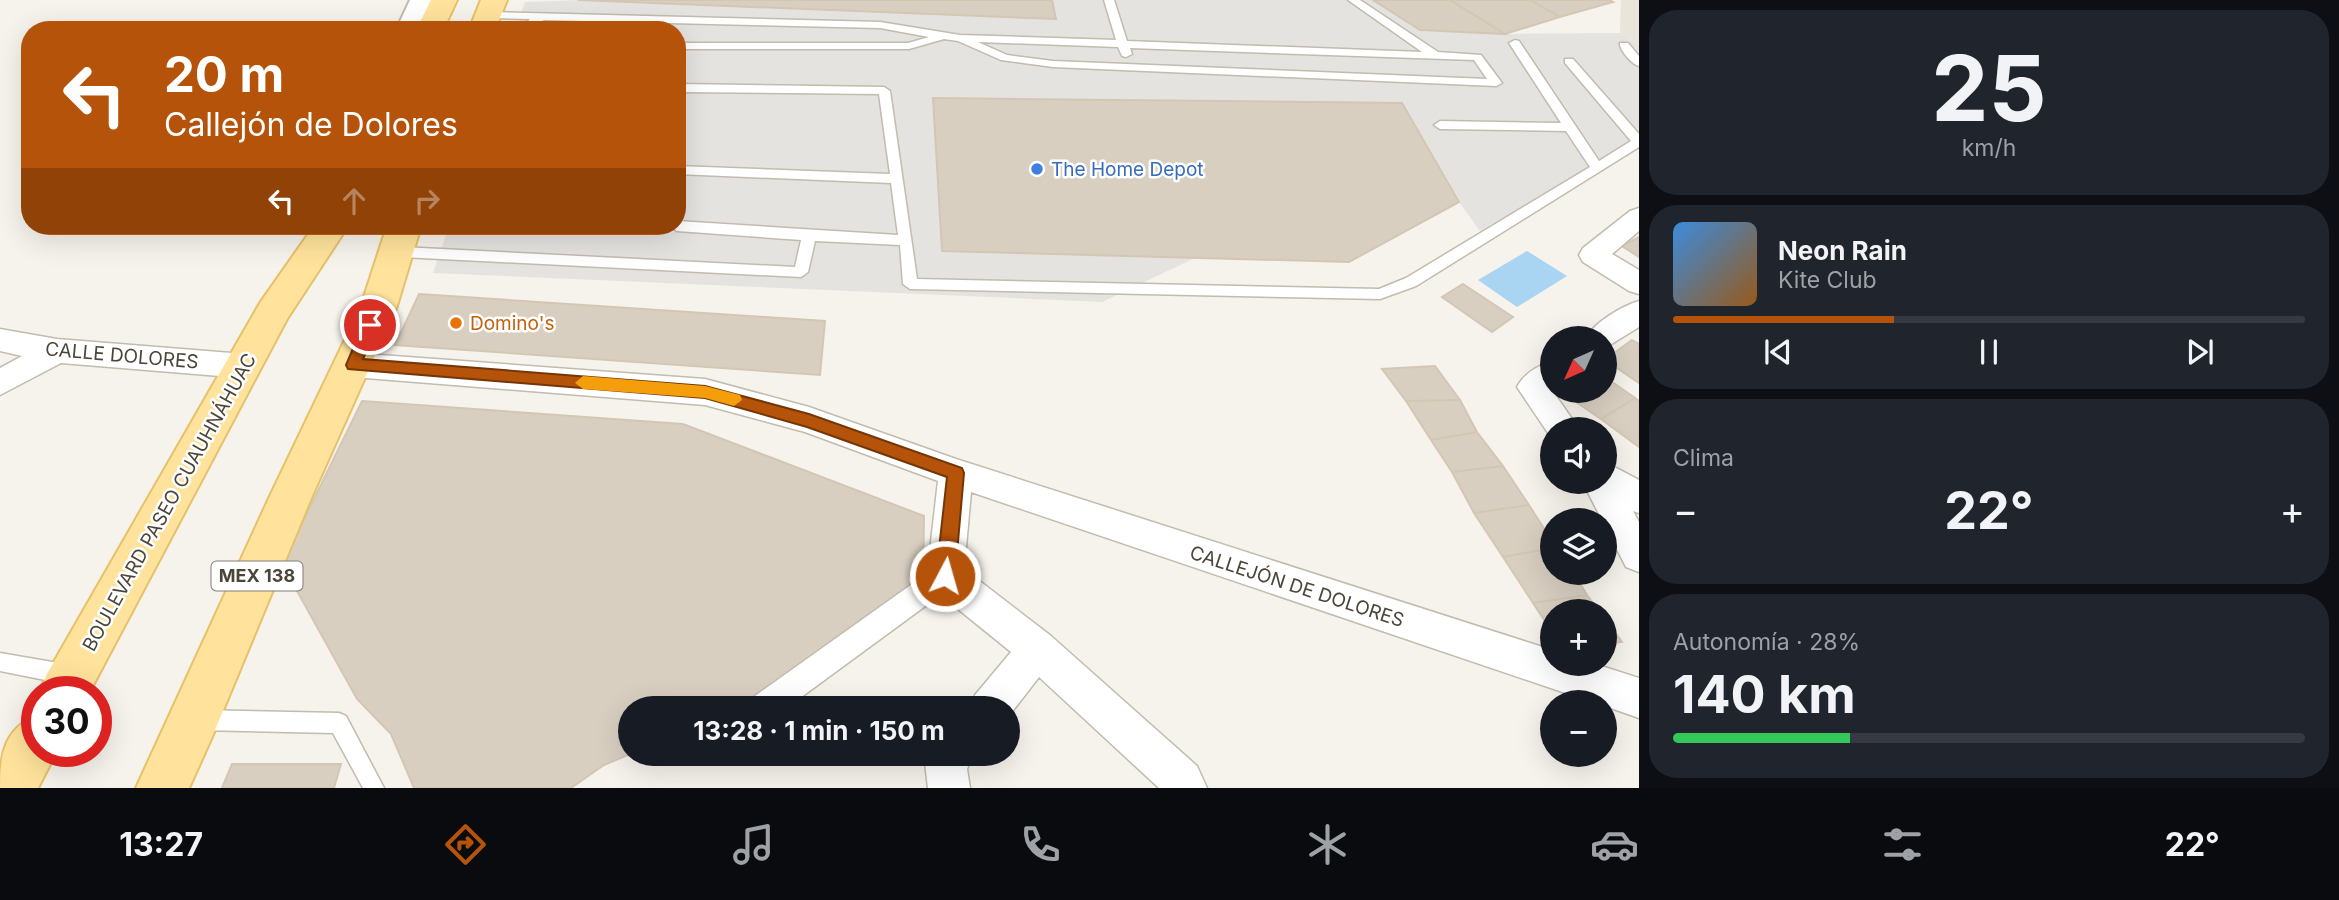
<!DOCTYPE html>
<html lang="es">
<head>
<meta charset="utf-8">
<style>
	body { margin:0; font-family:Inter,sans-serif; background:#20242c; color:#f1f3f6; height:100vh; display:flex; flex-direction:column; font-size:26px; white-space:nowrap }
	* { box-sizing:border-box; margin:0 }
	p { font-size:23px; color:#9ea1a6 }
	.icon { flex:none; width:38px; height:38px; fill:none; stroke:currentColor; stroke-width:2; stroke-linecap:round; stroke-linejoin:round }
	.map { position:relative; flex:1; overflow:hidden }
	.details { display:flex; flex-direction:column; gap:10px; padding:10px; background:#0d0f14; width:700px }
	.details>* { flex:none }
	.top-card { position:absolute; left:21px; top:21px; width:665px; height:214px; border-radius:28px; box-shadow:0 7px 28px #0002; background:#b45309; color:#fff; overflow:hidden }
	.needle { width:46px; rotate:225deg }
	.buttons { position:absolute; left:1540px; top:326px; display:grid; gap:14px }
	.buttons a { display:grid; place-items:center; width:77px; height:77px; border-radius:50%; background:#171b24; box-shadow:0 7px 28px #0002; font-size:35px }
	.speed { position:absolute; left:21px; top:676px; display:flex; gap:14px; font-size:35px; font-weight:700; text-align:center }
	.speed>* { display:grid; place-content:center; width:91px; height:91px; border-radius:50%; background:#171b24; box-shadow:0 7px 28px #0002; line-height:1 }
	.speed .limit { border:10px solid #d22; background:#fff; color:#111 }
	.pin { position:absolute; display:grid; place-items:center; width:60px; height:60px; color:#fff; margin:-30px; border:4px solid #fff; border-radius:50%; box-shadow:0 2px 7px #0007 }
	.me { position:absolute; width:77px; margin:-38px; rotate:6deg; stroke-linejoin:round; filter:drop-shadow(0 0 5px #0008) }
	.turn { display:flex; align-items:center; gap:24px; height:147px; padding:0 28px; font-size:32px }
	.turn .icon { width:91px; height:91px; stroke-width:2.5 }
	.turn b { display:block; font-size:49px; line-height:60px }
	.lanes { display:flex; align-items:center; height:66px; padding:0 28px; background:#0003; justify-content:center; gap:35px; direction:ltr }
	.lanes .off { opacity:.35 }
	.big { font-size:52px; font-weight:700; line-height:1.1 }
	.details .tile { flex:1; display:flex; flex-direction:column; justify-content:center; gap:10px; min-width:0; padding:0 24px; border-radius:28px; background:#20242c }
	.details .dial { align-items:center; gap:0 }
	.dial b { font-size:91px; line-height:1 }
	.song { display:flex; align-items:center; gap:21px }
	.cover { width:84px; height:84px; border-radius:10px; background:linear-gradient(135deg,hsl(210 70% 55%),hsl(30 70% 35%)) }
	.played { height:7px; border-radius:4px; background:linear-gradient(90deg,#b45309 35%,#363941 35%) }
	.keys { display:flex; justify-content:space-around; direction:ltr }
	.heat { display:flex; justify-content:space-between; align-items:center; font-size:38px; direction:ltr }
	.charge { height:10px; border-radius:5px; background:linear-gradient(90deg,#34c759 28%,#363941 0) }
	.trip { position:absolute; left:618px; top:696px; width:402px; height:70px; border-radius:35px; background:#171b24; box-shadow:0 7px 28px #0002; font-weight:700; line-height:70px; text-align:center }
	.tab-bar { display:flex; height:112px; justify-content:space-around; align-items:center; background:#090b0e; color:#9ea1a6 }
	.tab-bar .icon { width:49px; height:49px }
	.tab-bar .selected { color:#b45309 }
	.tab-bar b { font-size:32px; color:#f1f3f6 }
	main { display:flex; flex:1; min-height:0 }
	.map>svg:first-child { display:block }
	.residential { fill:#eae5da }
	.parking { fill:#e5e3e0 }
	.water { fill:#a9d4f2 }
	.building { fill:#d8cfc1; stroke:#d3c7b4; stroke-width:2 }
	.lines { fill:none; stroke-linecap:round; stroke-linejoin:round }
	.service-casing { stroke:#c2bbae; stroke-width:3 }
	.pedestrian-casing { stroke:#c2bbae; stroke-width:3 }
	.minor-casing { stroke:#c2bbae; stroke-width:3 }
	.tertiary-casing { stroke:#c2bbae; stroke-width:4 }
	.primary-casing { stroke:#e6c16a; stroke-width:4 }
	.service { fill:#fff; fill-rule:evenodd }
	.pedestrian { fill:#fff; fill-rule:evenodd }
	.minor { fill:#fff; fill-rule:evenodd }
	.tertiary { fill:#fff; fill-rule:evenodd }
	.primary { fill:#ffe39c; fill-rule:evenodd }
	.route { fill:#b45309; stroke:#753606; stroke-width:2 }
	.slow { fill:#f59e0b }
	.shop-dot { fill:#3f7fe0; stroke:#fff; stroke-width:2.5 }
	.food-dot { fill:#e8710a; stroke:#fff; stroke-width:2.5 }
	.labels { text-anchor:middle; stroke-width:5; stroke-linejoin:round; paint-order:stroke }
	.shield { fill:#fff; stroke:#817c74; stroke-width:2 }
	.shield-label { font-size:18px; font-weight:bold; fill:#4b4439 }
	.shop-label { font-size:19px; fill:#366cbe; stroke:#fff; text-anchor:start }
	.food-label { font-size:19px; fill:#c56008; stroke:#fff; text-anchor:start }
	.street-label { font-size:19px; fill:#4b4439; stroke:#fff }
</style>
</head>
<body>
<main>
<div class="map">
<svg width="1639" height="788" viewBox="0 0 1639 788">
	<rect width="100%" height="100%" fill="#f6f3ec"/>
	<path class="residential" d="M1621,0h18v45l-19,-12z"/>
	<path class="parking" d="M578,0l478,19 -4,-19h321l47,30 86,4 114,-1 19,12v97l-159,89 -21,-29 -526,-104 9,153 253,7 -93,44 -669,-29 16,-47h228v-196h-162l10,-28z"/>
	<path class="water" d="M1527,251l40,25 -50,31 -39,-27z"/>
	<path class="building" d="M578,0h474l4,19z
		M1373,0h77l55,34 -85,-4z
		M1450,0h80l30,17 -55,17z
		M1530,0h79l4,2 -53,15z
		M933,98l469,5 57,99 -110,60 -407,-11z
		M1639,237v20l-17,-11z
		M1463,284l50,33 -21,15 -50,-35z
		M419,294l406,27 -5,54 -425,-30z
		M1632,340l7,4v39l-34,-23z
		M1435,366l25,34 -54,1 -24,-32z
		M1605,377l30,21 -34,21 -41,-28 45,-1z
		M1635,398l4,3v46l-38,-28z
		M1460,400l17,32 -46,8 -25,-39z
		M362,401l321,23 241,92 -1,63 -93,71 -98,59h-102v45l-26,11 -33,23h-157l-23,-54 -34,-35 -75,-135z
		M1477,432l26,34 -51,6 -21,-32z
		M1503,466l26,39 -55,8 -22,-41z
		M1529,505l23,36v7l-49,9 -29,-44z
		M1552,548v24h21l14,23 -54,8 -30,-46z
		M1587,595l12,16h-47v21l-19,-29z
		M1605,618l17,24 -17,2z
		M232,764h109l-7,24h-112z"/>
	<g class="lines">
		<g class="service-casing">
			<path id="service" d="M1104,0h10l13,41 295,11 -74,-52h12l78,52 43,3 21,28 -6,3 -443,-19 -52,-7 -43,-19 -14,-2 -35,10h-232v-6h231l21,-6 -49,-9 -338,-8 19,10h-13l-20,-6 -1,-2 3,-3 -39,-1 -5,-3 5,-3 389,10 80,13 156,5zM978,42l140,5 4,9 4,1 6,-3 -2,-6 344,12 13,19 -434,-18 -46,-6z
				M1515,40l4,1 80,120 32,-20 -66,-78v-4h8l66,75v13l-223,139 -36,13 -470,-10 -7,-5 -3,-39 -85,-4 -7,31 -7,5 -399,-20 -7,-5 7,-5 393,20 6,-27 -124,-9 -7,-5h7v-5l221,14 -7,-52 -214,-9v-8l213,8 -11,-80 -202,-2v-8l207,3 6,4 27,188 462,10 27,-11 184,-111 -24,-36 -126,-2 -6,-4 6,-4 121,2 -52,-80z
				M1620,43h8l11,13v10c-8,-2 -20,-17 -19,-23z
				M0,653l70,12 7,3 3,7 -3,7 -7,3 -70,-14z
				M198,710l141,3 7,3 38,72h-21l-30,-55 -135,-3 -7,-3 -3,-7 3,-7z"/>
		</g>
		<g class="pedestrian-casing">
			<path id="pedestrian" d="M945,564l9,3 4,9 -4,9 -169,124h-33l3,-13 181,-129z"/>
		</g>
		<g class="minor-casing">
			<path id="minor" d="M1639,208v23l-27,23 27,16v24l-10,-3 -46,-29 -4,-7 4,-7 47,-37z
				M1639,301v26l-34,21v-10h-19c9,-16 36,-32 53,-37z
				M0,329l57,10 187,15 11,4 4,8 -4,8 -11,4 -183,-15 -61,32v-27l22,-12 -22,-5z
				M353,353l352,26 104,28 147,52 596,191v13h40l47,15v40l-34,-12v-4h-13l-621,-210 -7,77 87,67 146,130 10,22h-48l-120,-111 -31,40v-8h-39l6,-14 36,-43 -79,-64 -5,-12 11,-95 -133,-49 -100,-27 -352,-28 -11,-4 -4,-8 4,-8z
				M1552,361v29l27,39h-27v10l-35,-52c7,-14 21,-21 35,-26z
				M1605,462l34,18v33l-6,-2 6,11v50l-13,-5 -21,-41v-6h-3l-20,-39h23z
				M929,754h44l-6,15 3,19h-42l-3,-25z"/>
		</g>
		<g class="tertiary-casing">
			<path id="tertiary" d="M410,0h26l-13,30h-27z"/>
		</g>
		<g class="primary-casing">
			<path id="primary" d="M431,0h26l-14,30h-27z
				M481,0h26l-12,30h-26z
				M314,226h34l-61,93 -197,372h-50l7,-17 213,-371z
				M387,226h34l-24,80 -85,190 -100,241 -23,51h-53l134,-292 91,-190z
				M37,715v36h20l-19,37h-38c0,-33 4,-59 37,-73z"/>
		</g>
		<use href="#service" class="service"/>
		<use href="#pedestrian" class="pedestrian"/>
		<use href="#minor" class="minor"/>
		<use href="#tertiary" class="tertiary"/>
		<use href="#primary" class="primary"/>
	</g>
	<path class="route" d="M370,320l8,5 -15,34 342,27 104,28 153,54 2,5 -9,103 -3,6 -7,2 -6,-2 -3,-6 11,-99 -140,-50 -102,-29 -357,-29 -2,-4 17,-40z"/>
	<path class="slow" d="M583,376l122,10 35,9 2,5 -8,6 -29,-8 -122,-9 -8,-6z"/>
	<circle class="shop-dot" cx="1037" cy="169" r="7"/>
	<circle class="food-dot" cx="456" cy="323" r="7"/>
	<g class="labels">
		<rect class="shield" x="211.5" y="561.5" width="91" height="29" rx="5"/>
		<g class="shield-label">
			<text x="257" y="582">MEX 138</text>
		</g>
		<g class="shop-label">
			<text x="1051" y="176">The Home Depot</text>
		</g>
		<g class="food-label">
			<text x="470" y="330">Domino's</text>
		</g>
		<g class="street-label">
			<text transform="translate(122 355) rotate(5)" y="7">CALLE DOLORES</text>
			<text transform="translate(169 502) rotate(-61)" y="7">BOULEVARD PASEO CUAUHNÁHUAC</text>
			<text transform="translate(1297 586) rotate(18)" y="7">CALLEJÓN DE DOLORES</text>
		</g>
	</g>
</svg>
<div class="buttons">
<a><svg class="needle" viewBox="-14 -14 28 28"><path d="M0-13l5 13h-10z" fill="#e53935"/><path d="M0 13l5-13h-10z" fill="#9ea1a6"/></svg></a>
<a><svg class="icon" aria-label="sound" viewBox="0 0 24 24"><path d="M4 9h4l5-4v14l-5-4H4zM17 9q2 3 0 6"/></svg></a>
<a><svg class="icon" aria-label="layers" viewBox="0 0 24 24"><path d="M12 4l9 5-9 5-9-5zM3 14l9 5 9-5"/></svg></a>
<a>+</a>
<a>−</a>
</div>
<div class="speed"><div class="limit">30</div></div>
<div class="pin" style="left:370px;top:325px;background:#d93025"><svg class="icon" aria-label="arrive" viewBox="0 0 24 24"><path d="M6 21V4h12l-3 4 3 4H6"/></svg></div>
<svg class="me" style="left:945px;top:576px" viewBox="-20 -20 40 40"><circle r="17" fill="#b45309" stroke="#fff" stroke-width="3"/><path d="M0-11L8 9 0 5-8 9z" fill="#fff"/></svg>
<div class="trip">13:28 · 1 min · 150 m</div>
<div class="top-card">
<div class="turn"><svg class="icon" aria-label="left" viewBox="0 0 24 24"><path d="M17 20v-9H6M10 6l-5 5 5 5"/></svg><div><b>20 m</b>Callejón de Dolores</div></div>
<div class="lanes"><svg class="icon" aria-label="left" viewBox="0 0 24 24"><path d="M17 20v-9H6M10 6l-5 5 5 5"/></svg><svg class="icon off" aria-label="ahead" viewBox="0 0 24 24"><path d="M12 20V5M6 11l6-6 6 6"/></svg><svg class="icon off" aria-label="right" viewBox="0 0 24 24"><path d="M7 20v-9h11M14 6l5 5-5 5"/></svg></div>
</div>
</div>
<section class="details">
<div class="tile dial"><b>25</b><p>km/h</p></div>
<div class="tile">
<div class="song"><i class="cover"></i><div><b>Neon Rain</b><p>Kite Club</p></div></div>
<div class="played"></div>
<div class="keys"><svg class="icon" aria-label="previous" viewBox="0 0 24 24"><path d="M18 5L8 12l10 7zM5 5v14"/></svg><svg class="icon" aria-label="pause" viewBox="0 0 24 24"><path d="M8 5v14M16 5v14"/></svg><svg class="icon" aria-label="next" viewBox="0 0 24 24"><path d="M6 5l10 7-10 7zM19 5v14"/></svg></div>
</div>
<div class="tile"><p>Clima</p>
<div class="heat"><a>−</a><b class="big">22°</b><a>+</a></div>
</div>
<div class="tile"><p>Autonomía · 28%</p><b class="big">140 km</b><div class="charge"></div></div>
</section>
</main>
<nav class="tab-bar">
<b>13:27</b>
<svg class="icon selected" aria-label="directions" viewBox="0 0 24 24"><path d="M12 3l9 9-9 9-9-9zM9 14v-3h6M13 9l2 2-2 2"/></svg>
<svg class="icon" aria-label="music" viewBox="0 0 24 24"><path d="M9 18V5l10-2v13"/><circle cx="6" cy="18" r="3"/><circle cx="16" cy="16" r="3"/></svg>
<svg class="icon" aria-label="phone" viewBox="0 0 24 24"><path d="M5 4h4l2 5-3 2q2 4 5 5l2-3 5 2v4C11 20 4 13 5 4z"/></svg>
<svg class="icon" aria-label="climate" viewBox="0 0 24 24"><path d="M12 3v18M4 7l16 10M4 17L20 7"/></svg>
<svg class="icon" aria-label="car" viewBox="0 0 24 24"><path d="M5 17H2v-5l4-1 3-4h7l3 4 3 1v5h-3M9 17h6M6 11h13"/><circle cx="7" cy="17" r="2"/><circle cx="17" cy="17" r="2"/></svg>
<svg class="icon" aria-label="filters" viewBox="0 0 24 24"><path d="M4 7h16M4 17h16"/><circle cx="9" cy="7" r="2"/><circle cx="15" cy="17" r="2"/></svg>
<b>22°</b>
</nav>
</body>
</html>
